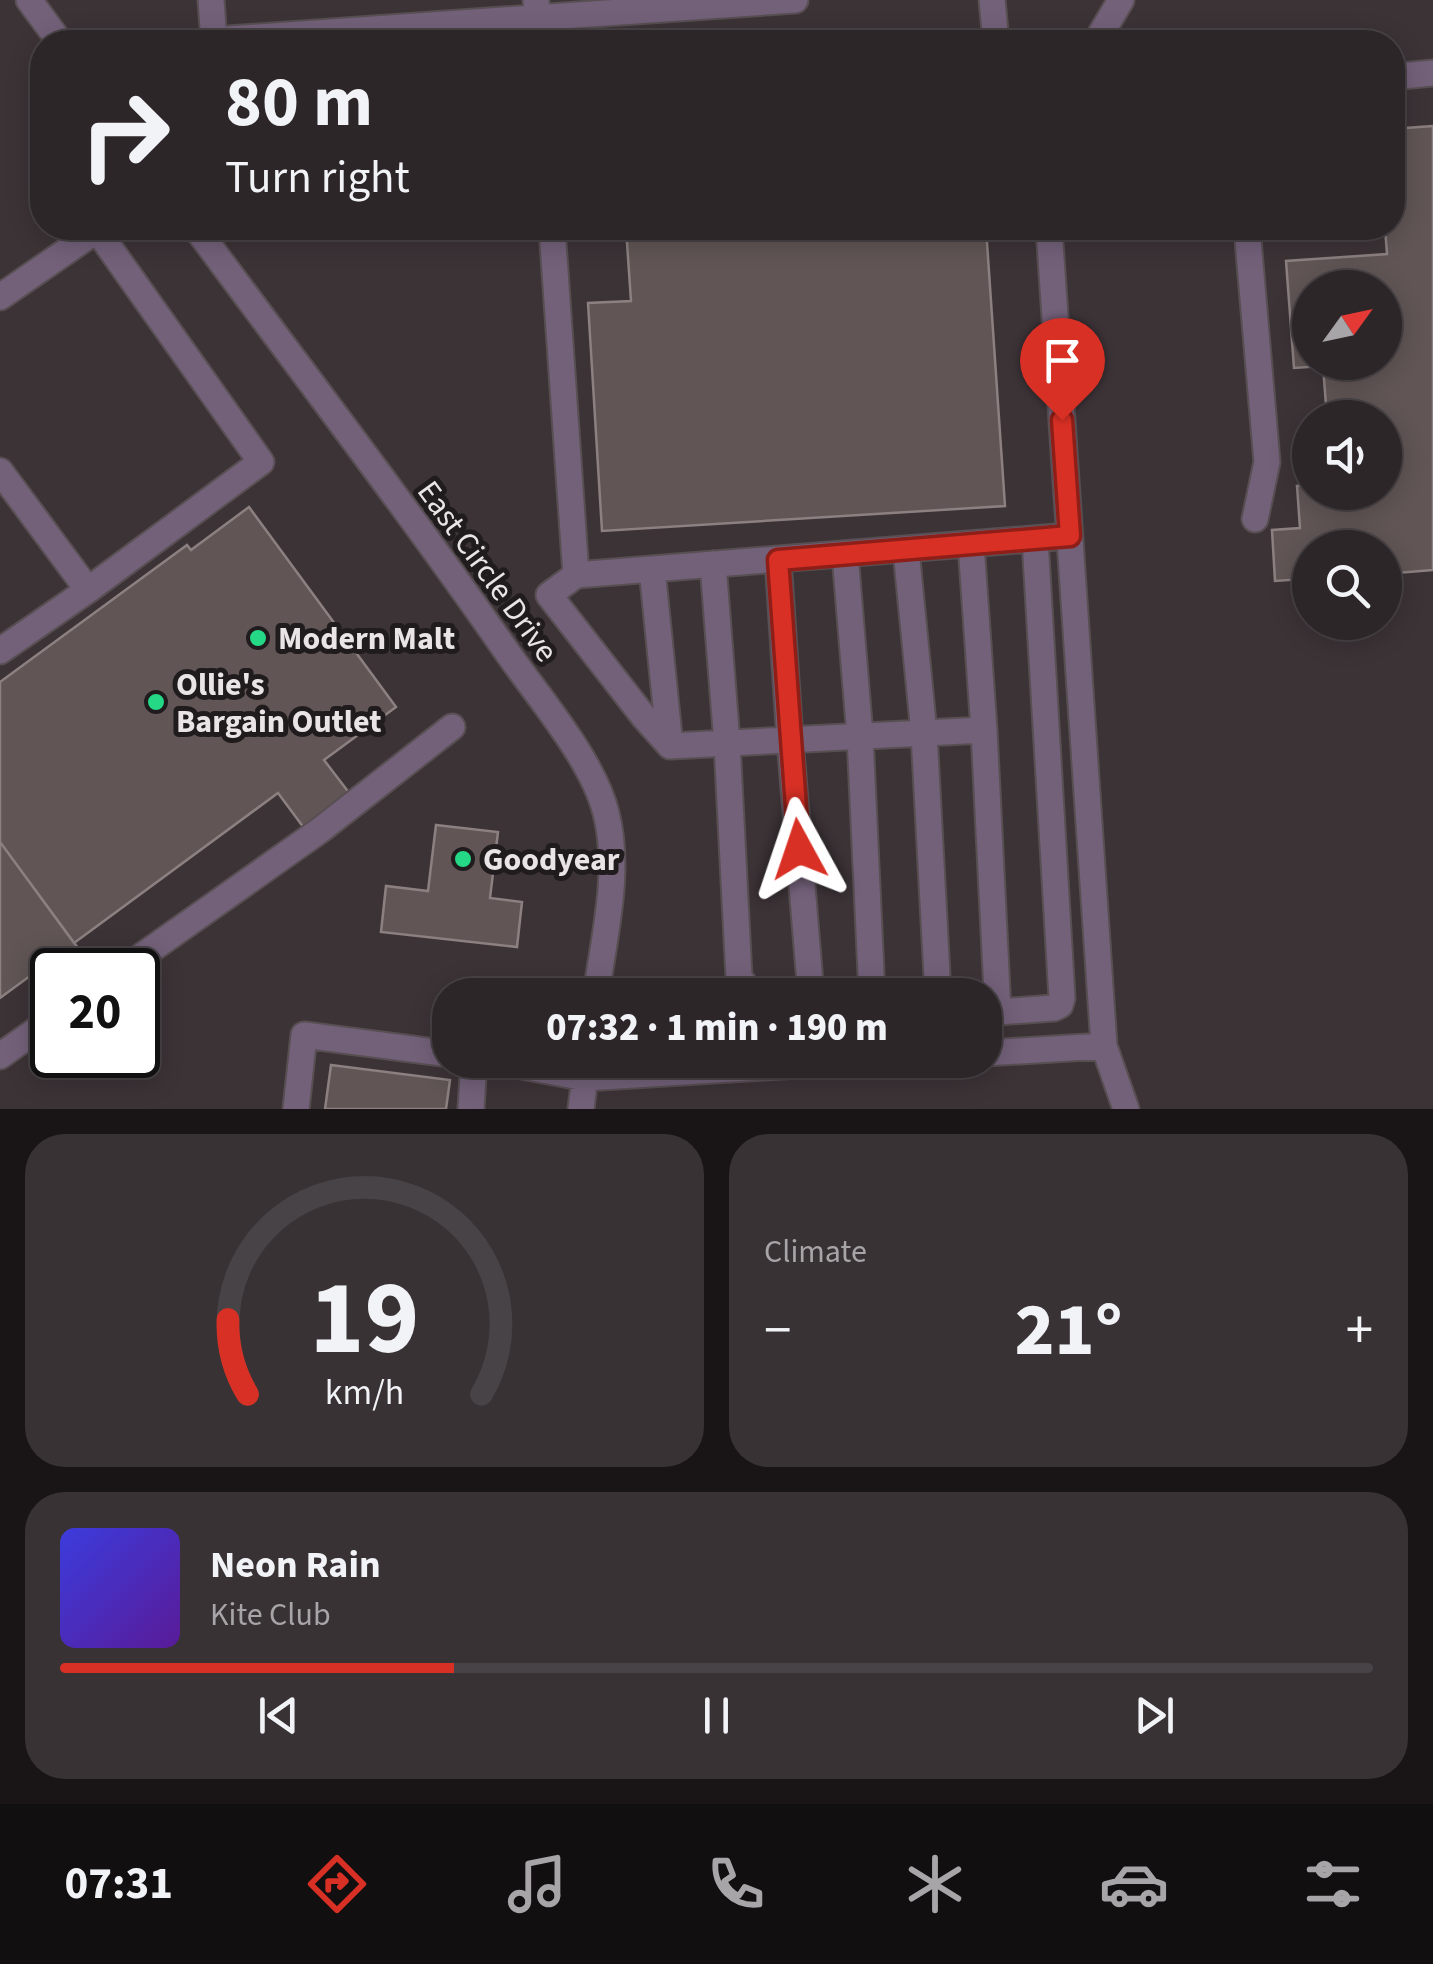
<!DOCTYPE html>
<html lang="en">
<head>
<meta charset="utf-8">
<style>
	body { margin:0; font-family:"Source Sans 3",sans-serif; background:#393235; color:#f1f3f6; height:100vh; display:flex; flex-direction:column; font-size:38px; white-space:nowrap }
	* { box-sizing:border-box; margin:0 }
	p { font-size:32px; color:#a7a5a8 }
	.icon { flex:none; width:55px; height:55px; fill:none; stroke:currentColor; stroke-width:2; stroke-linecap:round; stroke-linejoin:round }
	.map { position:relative; height:1109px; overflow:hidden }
	.side { display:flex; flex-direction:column; gap:25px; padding:25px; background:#191517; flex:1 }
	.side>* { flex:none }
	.banner { position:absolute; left:30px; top:30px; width:1375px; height:210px; border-radius:40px; box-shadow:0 5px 25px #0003,0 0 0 2px #484346; background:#2d2629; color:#f1f3f6; overflow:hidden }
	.needle { width:65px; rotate:57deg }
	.fabs { position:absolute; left:1292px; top:270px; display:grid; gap:20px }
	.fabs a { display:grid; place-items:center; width:110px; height:110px; border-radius:50%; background:#2d2629; box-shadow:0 5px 25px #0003,0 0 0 2px #484346; font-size:50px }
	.speed { position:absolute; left:30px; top:948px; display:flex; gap:20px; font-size:50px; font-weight:700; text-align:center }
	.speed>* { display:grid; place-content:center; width:130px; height:130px; border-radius:50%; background:#2d2629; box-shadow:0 5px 25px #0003,0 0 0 2px #484346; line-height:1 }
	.speed .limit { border:5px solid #111; border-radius:15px; background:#fff; color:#111 }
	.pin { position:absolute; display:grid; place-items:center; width:85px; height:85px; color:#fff; margin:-102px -42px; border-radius:50% 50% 50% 0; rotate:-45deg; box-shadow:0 0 10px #0007 }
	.pin .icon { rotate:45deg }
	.me { position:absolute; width:110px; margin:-55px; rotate:355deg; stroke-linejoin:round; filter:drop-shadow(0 0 8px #0008) }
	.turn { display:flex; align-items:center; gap:35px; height:210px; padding:0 30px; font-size:45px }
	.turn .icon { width:130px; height:130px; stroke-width:2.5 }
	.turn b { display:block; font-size:70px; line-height:85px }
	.big { font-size:75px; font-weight:800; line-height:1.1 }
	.side .tile { flex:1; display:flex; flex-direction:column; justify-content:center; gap:15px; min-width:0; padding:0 35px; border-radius:40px; background:#393235 }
	.side .dial { align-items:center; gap:0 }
	.dial svg { height:260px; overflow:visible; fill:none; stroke:#484346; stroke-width:7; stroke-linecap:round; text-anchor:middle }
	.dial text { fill:#f1f3f6; stroke:none }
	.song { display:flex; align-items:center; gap:30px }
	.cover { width:120px; height:120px; border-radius:15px; background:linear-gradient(135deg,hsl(240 70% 55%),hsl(270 70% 35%)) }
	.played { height:10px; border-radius:5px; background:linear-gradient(90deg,#d93025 30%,#484346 30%) }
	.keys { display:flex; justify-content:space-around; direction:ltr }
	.heat { display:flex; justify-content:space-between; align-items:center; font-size:55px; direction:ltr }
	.side .tiles { flex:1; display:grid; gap:25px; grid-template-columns:1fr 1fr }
	.tile:last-child { grid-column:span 2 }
	.trip { position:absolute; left:432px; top:978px; width:570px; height:100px; border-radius:40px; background:#2d2629; box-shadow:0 5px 25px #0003,0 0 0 2px #484346; font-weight:800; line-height:100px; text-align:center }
	.tabs { display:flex; height:160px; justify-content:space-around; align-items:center; background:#120f10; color:#a7a5a8 }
	.tabs .icon { width:70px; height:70px }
	.tabs .on { color:#d93025 }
	.tabs b { font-size:45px; color:#f1f3f6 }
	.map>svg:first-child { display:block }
	.building { fill:#615655; stroke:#8c8180; stroke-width:2.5; fill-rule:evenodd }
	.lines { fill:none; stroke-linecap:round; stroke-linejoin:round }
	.minor-casing { stroke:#584f53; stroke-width:29 }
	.minor { stroke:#73617a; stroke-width:25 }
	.route-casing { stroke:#8d1f18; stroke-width:25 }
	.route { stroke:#d93025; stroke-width:18 }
	.poi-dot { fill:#25d886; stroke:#201c1e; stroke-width:4 }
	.labels { text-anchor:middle; stroke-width:10; stroke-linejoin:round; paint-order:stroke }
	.street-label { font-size:32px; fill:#eae4e6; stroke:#201c1e }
	.poi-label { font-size:32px; font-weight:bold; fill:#eae4e6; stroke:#201c1e; text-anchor:start }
</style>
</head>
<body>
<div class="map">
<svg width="1433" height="1109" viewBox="0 0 1433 1109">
	<rect width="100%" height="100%" fill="#3c3337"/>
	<path class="building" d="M1433,126v444l-48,4v-26h-75v45h-6l-1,-14 -28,2 -3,-51 28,-2 -3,-42 13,-1v7h75v-74h-58l-4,-52 -29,2 -8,-107 101,-7 -2,-26h7v-99zM1310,288h75v74h-75z
		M626,228h360l19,278 -403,25 -14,-228 43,-2z
		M249,507l147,200 -72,53 26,34 -46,34 -26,-35 -204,150 -74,-101v-160l187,-137 4,5z
		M436,825l62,7 -8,66 32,4 -5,45 -136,-15 5,-46 42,5z
		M0,842l89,121 -10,7h-27v5l-7,-10 -45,33z
		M331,1065l119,15 -4,29h-121z"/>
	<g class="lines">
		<g class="minor-casing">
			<path id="minor" d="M29,0l31,42
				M211,0l3,42
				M536,0l3,42
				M992,0l4,42
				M214,40l581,-40
				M1096,42l25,-42
				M1392,77l41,-4
				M196,228c104,141 211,280 311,424 32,46 86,108 99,161 15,58 -2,124 -10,182
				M552,228l24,347 493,-39
				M1049,228l55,818 22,63
				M1247,228l20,234 -12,57
				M0,297l97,-67 164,232 -173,128
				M0,471l88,119 -88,61
				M971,544l13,186
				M906,550l18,183 14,262
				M845,554l15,182 12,259
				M778,560l12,180 21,255
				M713,564l14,179 12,234 13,18
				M652,569l18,177
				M576,575l-27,20 95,122 26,29 314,-16 14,282h-13
				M122,970l197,-139 133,-104
				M998,1012l56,-4 6,-3 2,-7 -27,-459
				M985,1053l119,-7
				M0,1056l52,-37
				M491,1060l94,18 293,-18
				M296,1109l8,-74 146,19
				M471,1109l3,-49
				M581,1109l6,-49"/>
		</g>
		<use href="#minor" class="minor"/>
	</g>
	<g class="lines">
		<g class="route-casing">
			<path id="route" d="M799,849l-21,-289 292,-24 -8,-116"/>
		</g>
		<use href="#route" class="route"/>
	</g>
	<g class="poi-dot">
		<circle cx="258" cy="638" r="10"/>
		<circle cx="156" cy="702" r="10"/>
		<circle cx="463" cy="859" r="10"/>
	</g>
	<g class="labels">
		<g class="street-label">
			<text transform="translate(488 571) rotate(54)" y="11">East Circle Drive</text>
		</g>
		<g class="poi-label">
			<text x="278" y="649">Modern Malt</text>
			<text x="176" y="695">Ollie's<tspan x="176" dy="37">Bargain Outlet</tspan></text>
			<text x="483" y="870">Goodyear</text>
		</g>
	</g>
</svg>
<div class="fabs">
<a><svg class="needle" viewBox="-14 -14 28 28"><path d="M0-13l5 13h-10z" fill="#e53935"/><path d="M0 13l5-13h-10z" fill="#a7a5a8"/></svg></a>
<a><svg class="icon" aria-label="sound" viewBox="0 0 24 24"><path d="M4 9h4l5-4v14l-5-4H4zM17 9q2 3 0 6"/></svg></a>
<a><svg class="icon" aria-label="search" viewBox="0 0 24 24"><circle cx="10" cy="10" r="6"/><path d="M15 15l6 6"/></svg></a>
</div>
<div class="speed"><div class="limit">20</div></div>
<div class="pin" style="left:1062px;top:420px;background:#d93025"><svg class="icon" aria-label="arrive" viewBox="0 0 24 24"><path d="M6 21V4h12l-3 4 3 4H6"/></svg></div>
<svg class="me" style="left:799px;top:849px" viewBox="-20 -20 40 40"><path d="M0-17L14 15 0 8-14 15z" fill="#d93025" stroke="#fff" stroke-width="4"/></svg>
<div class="trip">07:32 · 1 min · 190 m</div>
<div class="banner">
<div class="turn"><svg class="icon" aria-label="right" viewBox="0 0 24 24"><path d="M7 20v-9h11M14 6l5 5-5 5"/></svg><div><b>80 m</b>Turn right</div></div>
</div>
</div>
<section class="side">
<div class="tiles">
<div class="tile dial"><svg viewBox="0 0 100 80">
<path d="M14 69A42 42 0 1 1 86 69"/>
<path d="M14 69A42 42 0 0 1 8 46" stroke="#d93025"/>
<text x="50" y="56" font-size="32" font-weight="700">19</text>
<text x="50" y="72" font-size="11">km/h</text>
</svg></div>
<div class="tile"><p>Climate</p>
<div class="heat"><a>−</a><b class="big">21°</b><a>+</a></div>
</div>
<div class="tile">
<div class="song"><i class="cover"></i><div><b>Neon Rain</b><p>Kite Club</p></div></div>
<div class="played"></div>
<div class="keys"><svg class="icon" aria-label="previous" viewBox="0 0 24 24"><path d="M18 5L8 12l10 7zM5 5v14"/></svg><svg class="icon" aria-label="pause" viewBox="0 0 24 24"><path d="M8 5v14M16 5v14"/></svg><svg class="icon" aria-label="next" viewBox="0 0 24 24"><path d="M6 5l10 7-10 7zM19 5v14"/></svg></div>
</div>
</div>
</section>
<nav class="tabs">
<b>07:31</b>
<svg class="icon on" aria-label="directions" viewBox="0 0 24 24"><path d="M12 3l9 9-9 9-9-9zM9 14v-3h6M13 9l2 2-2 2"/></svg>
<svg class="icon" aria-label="music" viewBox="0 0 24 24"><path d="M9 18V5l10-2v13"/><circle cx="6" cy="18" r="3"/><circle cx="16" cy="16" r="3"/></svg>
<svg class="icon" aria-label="phone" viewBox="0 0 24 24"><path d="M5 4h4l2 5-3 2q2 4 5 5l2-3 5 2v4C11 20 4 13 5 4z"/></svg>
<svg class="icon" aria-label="climate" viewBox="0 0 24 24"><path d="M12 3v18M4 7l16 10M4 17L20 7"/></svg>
<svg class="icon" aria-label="car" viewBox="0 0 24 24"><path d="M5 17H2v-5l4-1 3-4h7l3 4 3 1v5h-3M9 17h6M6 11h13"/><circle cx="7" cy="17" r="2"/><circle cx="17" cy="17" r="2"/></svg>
<svg class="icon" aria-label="filters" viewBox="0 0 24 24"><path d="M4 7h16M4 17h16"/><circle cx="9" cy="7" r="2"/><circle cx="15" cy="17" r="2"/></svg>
</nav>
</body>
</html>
